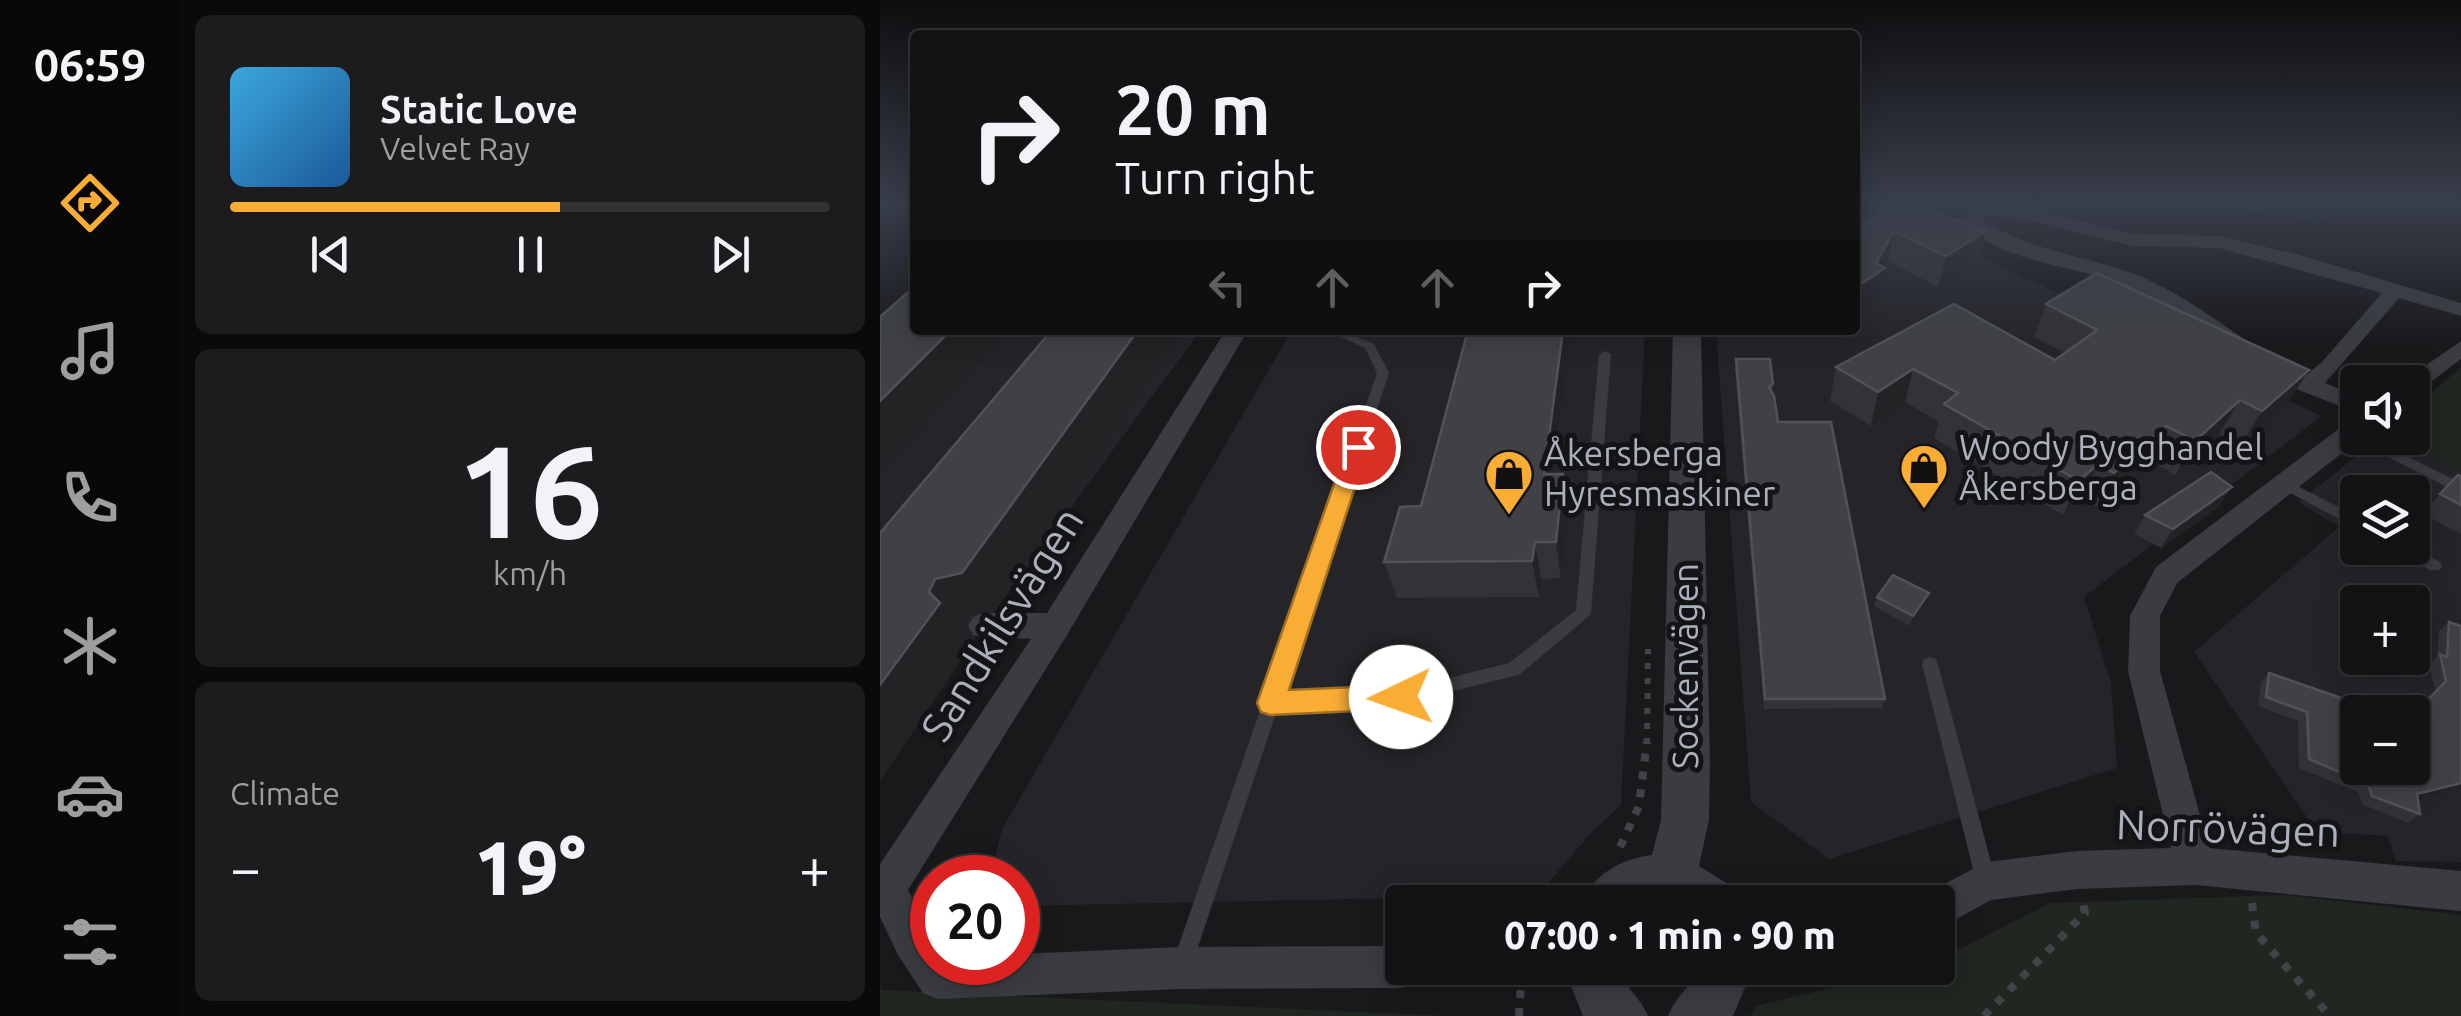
<!DOCTYPE html>
<html lang="en">
<head>
<meta charset="utf-8">
<style>
	body { margin:0; font-family:Ubuntu,sans-serif; background:#1c1c1e; color:#f1f3f6; height:100vh; display:flex; flex-direction:column; font-size:38px; white-space:nowrap }
	* { box-sizing:border-box; margin:0 }
	p { font-size:32px; color:#9d9ea0 }
	.icon { flex:none; width:55px; height:55px; fill:none; stroke:currentColor; stroke-width:2; stroke-linecap:round; stroke-linejoin:round }
	.map { position:relative; flex:1; overflow:hidden }
	.details { display:flex; flex-direction:column; gap:15px; padding:15px; background:#0a0a0c; width:700px }
	.details>* { flex:none }
	.guide { position:absolute; left:30px; top:30px; width:950px; height:305px; border-radius:10px; box-shadow:0 5px 25px #0003,0 0 0 2px #323234; background:#131315; color:#f1f3f6; overflow:hidden }
	.buttons { position:absolute; left:1460px; top:365px; display:grid; gap:20px }
	.buttons a { display:grid; place-items:center; width:90px; height:90px; border-radius:10px; background:#131315; box-shadow:0 5px 25px #0003,0 0 0 2px #323234; font-size:50px }
	.speed { position:absolute; left:30px; top:855px; display:flex; gap:20px; font-size:50px; font-weight:700; text-align:center }
	.speed>* { display:grid; place-content:center; width:130px; height:130px; border-radius:50%; background:#131315; box-shadow:0 5px 25px #0003,0 0 0 2px #323234; line-height:1 }
	.speed .limit { border:15px solid #d22; background:#fff; color:#111 }
	.pin { position:absolute; display:grid; place-items:center; width:85px; height:85px; color:#fff; margin:-42px; border:5px solid #fff; border-radius:50%; box-shadow:0 2px 10px #0007 }
	.me { position:absolute; width:110px; margin:-55px; rotate:267deg; stroke-linejoin:round; filter:drop-shadow(0 0 8px #0008) }
	.turn { display:flex; align-items:center; gap:35px; height:210px; padding:0 40px; font-size:45px }
	.turn .icon { width:130px; height:130px; stroke-width:2.5 }
	.turn b { display:block; font-size:70px; line-height:85px }
	.lanes { display:flex; align-items:center; height:95px; padding:0 40px; background:#0003; justify-content:center; gap:50px; direction:ltr }
	.lanes .off { opacity:.35 }
	.big { font-size:75px; font-weight:800; line-height:1.1 }
	.details .tile { flex:1; display:flex; flex-direction:column; justify-content:center; gap:15px; min-width:0; padding:0 35px; border-radius:15px; background:#1c1c1e }
	.details .dial { align-items:center; gap:0 }
	.dial b { font-size:130px; line-height:1 }
	.song { display:flex; align-items:center; gap:30px }
	.cover { width:120px; height:120px; border-radius:15px; background:linear-gradient(135deg,hsl(200 70% 55%),hsl(210 70% 35%)) }
	.played { height:10px; border-radius:5px; background:linear-gradient(90deg,#f9ad35 55%,#323234 55%) }
	.keys { display:flex; justify-content:space-around; direction:ltr }
	.heat { display:flex; justify-content:space-between; align-items:center; font-size:55px; direction:ltr }
	.trip { position:absolute; left:505px; top:885px; width:570px; height:100px; border-radius:10px; background:#131315; box-shadow:0 5px 25px #0003,0 0 0 2px #323234; font-weight:800; line-height:100px; text-align:center }
	main { display:flex; flex:1; min-height:0 }
	.tab-bar { display:flex; flex-direction:column; width:180px; justify-content:space-around; align-items:center; background:#080808; color:#9d9ea0 }
	.tab-bar .icon { width:70px; height:70px }
	.tab-bar .current { color:#f9ad35 }
	.tab-bar b { font-size:45px; color:#f1f3f6 }
	.map>svg:first-child { display:block }
	.built { fill:#252529; fill-rule:evenodd }
	.green { fill:#1f2720 }
	.lines { fill:none; stroke-linecap:round; stroke-linejoin:round }
	.path-far1 { stroke:#404348; stroke-width:6; stroke-dasharray:6 9; stroke-linecap:butt }
	.path { stroke:#404348; stroke-width:8; stroke-dasharray:8 10; stroke-linecap:butt }
	.service { fill:#3a3c41; fill-rule:evenodd }
	.minor { fill:#3a3c41; fill-rule:evenodd }
	.tertiary { fill:#3a3c41; fill-rule:evenodd }
	.wall { fill:#323337 }
	.shaded-wall { fill:#232326 }
	.building { fill:#3f4145; stroke:#505258; stroke-width:2.5; fill-rule:evenodd }
	.route { fill:#f9ad35; stroke:#a27022; stroke-width:2.5 }
	.labels { text-anchor:middle; stroke-width:10; stroke-linejoin:round; paint-order:stroke }
	.poi-label { font-size:35px; fill:#abb1bc; stroke:#141417; text-anchor:start }
	.street-label { font-size:35px; fill:#abb1bc; stroke:#141417 }
	.near-street-label { font-size:42px; fill:#abb1bc; stroke:#141417 }
</style>
</head>
<body>
<main>
<nav class="tab-bar">
<b>06:59</b>
<svg class="icon current" aria-label="directions" viewBox="0 0 24 24"><path d="M12 3l9 9-9 9-9-9zM9 14v-3h6M13 9l2 2-2 2"/></svg>
<svg class="icon" aria-label="music" viewBox="0 0 24 24"><path d="M9 18V5l10-2v13"/><circle cx="6" cy="18" r="3"/><circle cx="16" cy="16" r="3"/></svg>
<svg class="icon" aria-label="phone" viewBox="0 0 24 24"><path d="M5 4h4l2 5-3 2q2 4 5 5l2-3 5 2v4C11 20 4 13 5 4z"/></svg>
<svg class="icon" aria-label="climate" viewBox="0 0 24 24"><path d="M12 3v18M4 7l16 10M4 17L20 7"/></svg>
<svg class="icon" aria-label="car" viewBox="0 0 24 24"><path d="M5 17H2v-5l4-1 3-4h7l3 4 3 1v5h-3M9 17h6M6 11h13"/><circle cx="7" cy="17" r="2"/><circle cx="17" cy="17" r="2"/></svg>
<svg class="icon" aria-label="filters" viewBox="0 0 24 24"><path d="M4 7h16M4 17h16"/><circle cx="9" cy="7" r="2"/><circle cx="15" cy="17" r="2"/></svg>
</nav>
<section class="details">
<div class="tile">
<div class="song"><i class="cover"></i><div><b>Static Love</b><p>Velvet Ray</p></div></div>
<div class="played"></div>
<div class="keys"><svg class="icon" aria-label="previous" viewBox="0 0 24 24"><path d="M18 5L8 12l10 7zM5 5v14"/></svg><svg class="icon" aria-label="pause" viewBox="0 0 24 24"><path d="M8 5v14M16 5v14"/></svg><svg class="icon" aria-label="next" viewBox="0 0 24 24"><path d="M6 5l10 7-10 7zM19 5v14"/></svg></div>
</div>
<div class="tile dial"><b>16</b><p>km/h</p></div>
<div class="tile"><p>Climate</p>
<div class="heat"><a>−</a><b class="big">19°</b><a>+</a></div>
</div>
</section>
<div class="map">
<svg width="1581" height="1016" viewBox="0 0 1581 1016">
	<rect width="100%" height="100%" fill="#19191c"/>
	<path class="built" d="M975,210l31,3 436,203 -238,181 27,86 6,85 -288,91 -78,-57 -35,-472h139z
		M35,330h286l-321,437v-431z
		M412,330h353l-24,475 -29,27 -54,63 -520,11v-28h-28l12,-49z
		M1499,438h10l72,35v389l-65,-1 -8,-25 -71,-4 -123,-180 145,-125 -40,-25zM1478,492h54v56h-54zM1478,602h54v56h-54zM1478,712h54v56h-54z"/>
	<path class="green" d="M1305,201h173l8,11 -50,10z
		M1581,367v106l-72,-35h23l1,-29z
		M1403,895l178,20v101h-711l6,-10 159,-38h23v-8l113,-57z
		M0,984l2,6 563,26h-565z"/>
	<g class="lines">
		<path class="path-far1" d="M767,744l1,-95"/>
		<path class="path" d="M740,847l19,-41 8,-65
			M1372,903l4,30 74,83
			M639,1016l3,-48
			M1104,1016l101,-103 -2,-10"/>
		<path class="service" d="M445,330h16l33,14 15,29 -107,322 119,-5 108,-27 67,-53 23,-256 6,-3 6,3 -20,259 -3,4 -68,57 -6,2 -113,28 -124,6 -84,252 -3,7 -7,3 -7,-3 -3,-7 204,-589 -12,-25z
			M1478,435v3h12l91,45v11l-104,-53 -2,-3z
			M1404,479l74,38v12l-79,-42 -2,-3z
			M1532,547l28,15 2,4 -2,4h-10l-33,-18 -2,-4z
			M1050,657l6,2 2,5 58,217 -3,7 -7,3 -7,-3 -3,-7 -54,-217 2,-5z"/>
		<path class="minor" d="M1100,204l36,1 117,29 86,2 77,18 165,49v13l-62,-18 -74,85 33,13v17l-80,-31 -22,-17 12,-7 37,18 17,-14 60,-69 -163,-45 -86,-2 -117,-29 -31,-1 -4,3c44,30 95,35 145,52 42,14 78,41 114,65l3,5 -11,7c-29,-7 -64,-43 -93,-57 -55,-27 -136,-24 -179,-71z
			M346,330h22l-181,305 -159,255 24,45v27h86v-8l163,-7 221,-1v22h21l-6,14 -15,6 -221,1 -243,10 -15,-6 -25,-38 -18,-38v-53l151,-225 -58,-4 -5,-9 5,-9 11,-4h63z
			M1581,341v18l-41,31 -8,2v-10h-10z
			M1478,419v19h3l-184,145 -17,33v55l49,177 252,23v40l-266,-26 -118,4 -86,11 -53,29v-27h-17l3,-7 62,-33 91,-11 94,-3 -43,-177 2,-55 26,-49 193,-146z"/>
		<path class="tertiary" d="M793,330h28l9,433 -1,57 -10,46 29,18 7,18h-152c11,-29 39,-43 69,-47l9,-35z
			M684,968h52c8,18 24,29 32,48h-65z
			M820,968h53l-20,48h-65c8,-20 23,-30 32,-48z"/>
	</g>
	<path class="wall" d="M1032,203l74,28 -8,30 -40,26 -50,-26 -4,7h1l-6,31 -24,-72z
		M1166,304l263,66 -22,34 -47,41 -21,-11 -44,41 -27,-15 -51,47 -16,-9 -18,17 -129,-77 5,-16 -34,-20 -34,24 -41,-25 6,-34 219,-7 10,-7 -31,-16z
		M588,330h104l-18,144h9l5,37 -7,67 -20,1 -2,18 -142,1 -13,-36 37,-56z
		M930,330h24l-10,7z
		M856,359l37,25 -1,8 6,30 107,277 -3,9 -118,1 -29,-340z
		M1578,475l3,1v58l-39,-20z
		M1339,507l-58,41 -27,-14 11,-19z
		M997,597l49,6 -16,23 -36,-20z
		M1569,622l12,4 -43,174 2,14 -12,9 -46,-19 -4,-12 -59,-24 -1,-47 -40,-15 3,-24 8,-9 101,35 40,1 12,-6 13,-13 -6,-26 8,-7 2,-26z"/>
	<path class="shaded-wall" d="M1014,231l-6,30 -5,9 2,-2 -6,31 -24,17v-28l21,-25z
		M1106,231l-8,30 -40,26 8,-31z
		M71,330h58l-129,142v-71z
		M258,330h44l-187,279 -25,6 -5,13 10,11 -95,142v-96l55,-106z
		M683,330h9l-23,181 -5,-37z
		M1033,369l-8,33 -34,24 7,-34z
		M1429,370l-22,34 -47,41 22,-34z
		M1360,400l-21,34 -44,41 20,-34z
		M1286,426l-18,34 -51,47 17,-34z
		M1218,464l-17,34 -18,17 16,-34z
		M683,474l5,37 -7,67 -5,-36z
		M1352,487l-13,20 -58,41 12,-19z
		M655,542l6,37 -2,18 -7,-36z
		M1049,593l-3,10 -16,23 3,-10z
		M1581,783v6l-55,14 11,-9z"/>
	<path class="building" d="M1023,201h8l-1,1 76,29 -40,25 -52,-25 -18,32 9,5 -30,20v-61z
		M1217,273l212,97 -47,41 -22,-11 -45,41 -29,-15 -52,47 -16,-9 -19,17 -135,-77 14,-11 -45,-24 -35,23 -42,-25 118,-63 101,56 42,-30 -51,-26z
		M27,293h8v37h36l-71,71v-84z
		M172,330h86l-176,243 -27,6 -6,13 11,11 -60,82v-152z
		M588,330h95l-19,144h19l-7,68h-21l-3,19 -148,1 16,-55 21,-1z
		M856,359h34l3,25 -4,3 5,9 4,26h53l54,277h-120z
		M1331,472l21,15 -59,42 -28,-14z
		M1578,475l3,1v29l-21,-11z
		M1013,575l36,18 -16,23 -36,-19z
		M1569,622l12,4v157l-44,11 3,20 -48,-18 -4,-12 -59,-25 -2,-47 -41,-15 3,-24 101,35 40,1 16,-7 20,-21 -6,-27 7,3zM1478,712h54v56h-54z"/>
	<linearGradient id="sky" x2="0" y2="1"><stop stop-color="#0e0e0f"/><stop offset="0.59" stop-color="#383e4b"/><stop offset="1" stop-color="#383e4b" stop-opacity="0"/></linearGradient>
	<rect width="1581" height="343" fill="url(#sky)"/>
	<path class="route" d="M478,440l10,7 -79,243 112,-5 10,3 4,9 -4,8 -10,4 -131,6 -9,-3 -4,-9 90,-256z"/>
	<defs>
		<g id="shop-pin" transform="scale(2.5)"><path d="M0 17L-7.5 6A9.5 9.5 0 1 1 7.5 6Z" fill="#f9ad35" stroke="#141417"/><path d="M-5-2.5h2.3a2.7 3.5 0 0 1 5.4 0H5L5.5 6h-11ZM-1.5-2.5h3a1.5 2.3 0 0 0-3 0Z" fill="#111"/></g>
	</defs>
	<g fill-rule="evenodd">
		<use href="#shop-pin" x="1044" y="468"/>
		<use href="#shop-pin" x="629" y="474"/>
	</g>
	<g class="labels">
		<g class="poi-label">
			<text x="1079" y="460">Woody Bygghandel<tspan x="1079" dy="40">Åkersberga</tspan></text>
			<text x="664" y="466">Åkersberga<tspan x="664" dy="40">Hyresmaskiner</tspan></text>
		</g>
		<g class="street-label">
			<text transform="translate(806 666) rotate(-90)" y="12">Sockenvägen</text>
		</g>
		<g class="near-street-label">
			<text transform="translate(122 624) rotate(-58)" y="15">Sandkilsvägen</text>
			<text transform="translate(1348 828) rotate(2)" y="15">Norrövägen</text>
		</g>
	</g>
</svg>
<div class="buttons">
<a><svg class="icon" aria-label="sound" viewBox="0 0 24 24"><path d="M4 9h4l5-4v14l-5-4H4zM17 9q2 3 0 6"/></svg></a>
<a><svg class="icon" aria-label="layers" viewBox="0 0 24 24"><path d="M12 4l9 5-9 5-9-5zM3 14l9 5 9-5"/></svg></a>
<a>+</a>
<a>−</a>
</div>
<div class="speed"><div class="limit">20</div></div>
<div class="pin" style="left:478px;top:447px;background:#d93025"><svg class="icon" aria-label="arrive" viewBox="0 0 24 24"><path d="M6 21V4h12l-3 4 3 4H6"/></svg></div>
<svg class="me" style="left:521px;top:697px" viewBox="-20 -20 40 40"><circle r="19" fill="#fff"/><path d="M0-13L10 11 0 6-10 11z" fill="#f9ad35"/></svg>
<div class="trip">07:00 · 1 min · 90 m</div>
<div class="guide">
<div class="turn"><svg class="icon" aria-label="right" viewBox="0 0 24 24"><path d="M7 20v-9h11M14 6l5 5-5 5"/></svg><div><b>20 m</b>Turn right</div></div>
<div class="lanes"><svg class="icon off" aria-label="left" viewBox="0 0 24 24"><path d="M17 20v-9H6M10 6l-5 5 5 5"/></svg><svg class="icon off" aria-label="ahead" viewBox="0 0 24 24"><path d="M12 20V5M6 11l6-6 6 6"/></svg><svg class="icon off" aria-label="ahead" viewBox="0 0 24 24"><path d="M12 20V5M6 11l6-6 6 6"/></svg><svg class="icon" aria-label="right" viewBox="0 0 24 24"><path d="M7 20v-9h11M14 6l5 5-5 5"/></svg></div>
</div>
</div>
</main>
</body>
</html>
